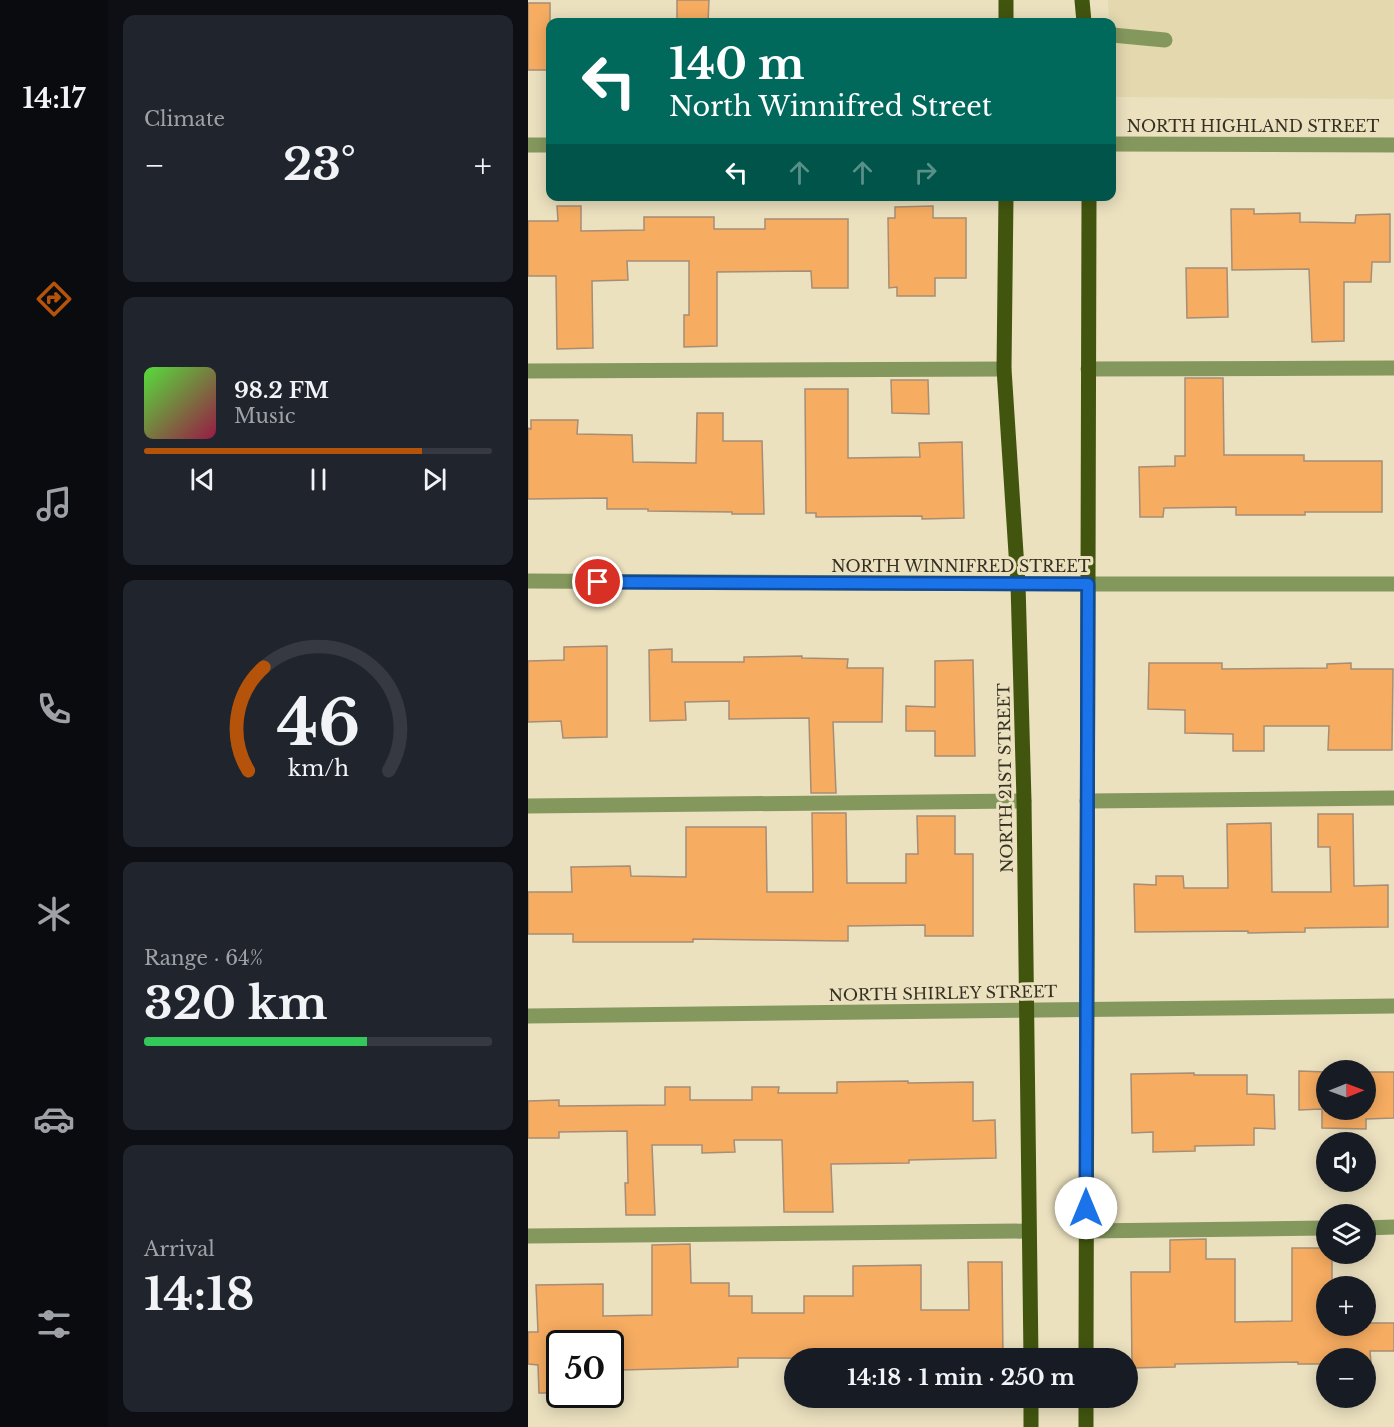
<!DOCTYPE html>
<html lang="en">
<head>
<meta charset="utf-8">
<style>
	body { margin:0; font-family:"Libre Baskerville",serif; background:#20242c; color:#f1f3f6; height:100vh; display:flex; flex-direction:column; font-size:22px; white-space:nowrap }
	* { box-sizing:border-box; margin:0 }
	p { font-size:20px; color:#9ea1a6 }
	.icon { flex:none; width:33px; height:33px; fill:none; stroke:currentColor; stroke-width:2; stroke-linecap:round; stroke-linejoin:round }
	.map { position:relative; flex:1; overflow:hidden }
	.panel { display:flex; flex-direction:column; gap:15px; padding:15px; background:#0d0f14; width:420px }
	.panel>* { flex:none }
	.hud { position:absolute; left:18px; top:18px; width:570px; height:183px; border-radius:12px; box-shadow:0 3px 15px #0003; background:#00695c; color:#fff; overflow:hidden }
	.needle { width:39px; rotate:89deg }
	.tools { position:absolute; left:788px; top:1060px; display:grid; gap:12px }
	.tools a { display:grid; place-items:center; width:60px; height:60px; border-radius:50%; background:#171b24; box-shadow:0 3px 15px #0003; font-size:30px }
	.speed { position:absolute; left:18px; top:1330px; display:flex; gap:12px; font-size:30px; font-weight:700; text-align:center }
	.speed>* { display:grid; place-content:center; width:78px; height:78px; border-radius:50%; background:#171b24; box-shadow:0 3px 15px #0003; line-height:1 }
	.speed .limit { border:3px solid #111; border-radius:9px; background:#fff; color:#111 }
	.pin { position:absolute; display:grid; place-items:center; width:51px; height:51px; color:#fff; margin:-26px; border:3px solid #fff; border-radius:50%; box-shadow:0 2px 6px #0007 }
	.me { position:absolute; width:66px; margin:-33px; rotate:0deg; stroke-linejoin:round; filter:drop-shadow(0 0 4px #0008) }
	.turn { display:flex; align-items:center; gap:21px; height:126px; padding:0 24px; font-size:27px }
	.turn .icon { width:78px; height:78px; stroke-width:2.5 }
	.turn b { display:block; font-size:42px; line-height:51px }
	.lanes { display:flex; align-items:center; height:57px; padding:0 24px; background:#0003; justify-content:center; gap:30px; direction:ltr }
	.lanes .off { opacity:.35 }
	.big { font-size:45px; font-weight:800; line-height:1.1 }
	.panel .widget { flex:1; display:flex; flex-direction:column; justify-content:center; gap:9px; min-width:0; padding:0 21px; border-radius:12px; background:#20242c }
	.panel .dial { align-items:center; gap:0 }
	.dial svg { height:156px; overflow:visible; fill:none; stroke:#363941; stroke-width:7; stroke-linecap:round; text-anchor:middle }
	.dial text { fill:#f1f3f6; stroke:none }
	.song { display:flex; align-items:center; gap:18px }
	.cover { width:72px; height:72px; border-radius:9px; background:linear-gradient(135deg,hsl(110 70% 55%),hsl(340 70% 35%)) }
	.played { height:6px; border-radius:3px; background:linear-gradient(90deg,#b45309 80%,#363941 80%) }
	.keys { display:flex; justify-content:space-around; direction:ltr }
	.heat { display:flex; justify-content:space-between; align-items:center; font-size:33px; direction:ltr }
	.charge { height:9px; border-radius:4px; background:linear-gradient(90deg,#34c759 64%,#363941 0) }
	.trip { position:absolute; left:256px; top:1348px; width:354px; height:60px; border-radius:30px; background:#171b24; box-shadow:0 3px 15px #0003; font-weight:800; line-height:60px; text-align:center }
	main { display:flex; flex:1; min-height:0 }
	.tabs { display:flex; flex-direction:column; width:108px; justify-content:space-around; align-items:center; background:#090b0e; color:#9ea1a6 }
	.tabs .icon { width:42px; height:42px }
	.tabs .selected { color:#b45309 }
	.tabs b { font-size:27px; color:#f1f3f6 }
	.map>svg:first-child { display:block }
	.built { fill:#e3d8ae }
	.building { fill:#f6ac61; stroke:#a78d75; stroke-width:1.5 }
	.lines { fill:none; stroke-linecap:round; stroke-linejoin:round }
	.minor { stroke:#84985e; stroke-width:15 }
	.major { stroke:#42550f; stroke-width:15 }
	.route-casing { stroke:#114b97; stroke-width:15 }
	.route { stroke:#1a73e8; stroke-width:10 }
	.labels { text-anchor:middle; stroke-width:6; stroke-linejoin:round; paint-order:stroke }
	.street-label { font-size:16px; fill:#343023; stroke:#ebe1bf }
</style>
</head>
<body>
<main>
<nav class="tabs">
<b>14:17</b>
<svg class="icon selected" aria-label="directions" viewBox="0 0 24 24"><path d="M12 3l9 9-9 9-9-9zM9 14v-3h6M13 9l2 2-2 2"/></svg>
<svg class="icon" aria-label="music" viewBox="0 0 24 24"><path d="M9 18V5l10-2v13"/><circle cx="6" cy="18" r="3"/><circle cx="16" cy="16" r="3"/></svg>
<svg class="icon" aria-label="phone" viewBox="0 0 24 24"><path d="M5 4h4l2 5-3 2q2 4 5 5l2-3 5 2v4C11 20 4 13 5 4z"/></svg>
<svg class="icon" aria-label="climate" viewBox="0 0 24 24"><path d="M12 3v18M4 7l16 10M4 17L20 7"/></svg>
<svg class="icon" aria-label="car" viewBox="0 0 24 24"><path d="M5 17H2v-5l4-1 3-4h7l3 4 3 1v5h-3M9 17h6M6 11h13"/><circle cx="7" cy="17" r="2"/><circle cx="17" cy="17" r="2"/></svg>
<svg class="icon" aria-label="filters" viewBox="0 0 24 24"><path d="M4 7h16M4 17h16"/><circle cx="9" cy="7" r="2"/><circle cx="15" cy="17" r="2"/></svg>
</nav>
<section class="panel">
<div class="widget"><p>Climate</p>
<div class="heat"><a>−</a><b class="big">23°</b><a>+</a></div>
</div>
<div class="widget">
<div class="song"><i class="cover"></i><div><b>98.2 FM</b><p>Music</p></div></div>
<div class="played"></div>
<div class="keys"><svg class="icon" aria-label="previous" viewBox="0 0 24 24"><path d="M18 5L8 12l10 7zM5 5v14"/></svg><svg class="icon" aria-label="pause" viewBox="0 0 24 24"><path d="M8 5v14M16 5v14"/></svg><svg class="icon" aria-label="next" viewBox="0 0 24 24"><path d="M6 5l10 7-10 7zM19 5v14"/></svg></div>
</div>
<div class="widget dial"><svg viewBox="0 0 100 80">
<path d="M14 69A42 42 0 1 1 86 69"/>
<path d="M14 69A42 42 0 0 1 22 16" stroke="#b45309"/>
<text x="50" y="56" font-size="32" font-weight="700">46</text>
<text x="50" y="72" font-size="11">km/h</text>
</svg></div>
<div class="widget"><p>Range · 64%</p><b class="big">320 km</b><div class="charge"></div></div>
<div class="widget"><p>Arrival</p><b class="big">14:18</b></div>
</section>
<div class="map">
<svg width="866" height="1427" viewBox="0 0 866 1427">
	<rect width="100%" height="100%" fill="#ebe1bf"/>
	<path class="built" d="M580,0h286v99l-281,-2 -1,-33v-42h-3z"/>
	<path class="building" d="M149,0h32l-1,22h-31z
		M0,3h22v67h-22z
		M29,206h24v25l63,-1v-13h70v12h51v-10h83v69h-36l-1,-17 -94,1v74l-33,1v-32h5v-54h-62l1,19 -36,1 1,67 -36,1 -1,-73h-28v-55h30z
		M405,206v12h33v60h-31v18h-38v-9l-8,1 -1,-70h7v-11z
		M703,209h23v5l46,-1v9l55,1 1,-8 34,-1v48h-18l-1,20h-27v59l-32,1 -3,-73 -77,1z
		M658,268h41l1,49 -41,1z
		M657,378h38l1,77h80v6h78v51h-77v3h-69v-8l-72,1 -1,9h-23l-1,-50 36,-1v-10h10z
		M363,380h37l1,34 -37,-1z
		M277,389h43v69l72,-1 -1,-14 43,-1 2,76 -42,1v-3l-106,1v-4h-10z
		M169,413h26v28h39l2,73h-32v-2l-84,-1v-2h-41v-11l-79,1v-71l3,1v-9h47l-1,14 55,1 1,27 63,1z
		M79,646v91l-44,1 -2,-17 -33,1v-61l36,-1v-13z
		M144,649v13h72v-5l58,-1v2l46,1 -1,9h36l-1,54h-49l3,71h-25l-2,-75 -80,1v-18l-44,1 1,18 -36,1 -1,-71z
		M445,660l2,96h-40v-25h-29v-25l29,1v-46z
		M621,663h73v6l105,-1v-4l24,-1v6h42l-1,81h-64l1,-24h-65v25h-31v-17l-48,-1v-23l-37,-1z
		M284,813h34l1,70h59v-29h12l-1,-38h38v38h18v82h-48v-11l-77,1v15l-155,-2v3h-120v-8h-45v-42h44l-1,-25 59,-1 1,10 55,1v-50h80l1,65h46z
		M790,814h35l1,72 34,-1v42l-83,1v4l-57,1v-2l-113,1 -1,-48 22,1v-9h27l1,12h44l-1,-64 44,-1 1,69h59l-1,-45h-12z
		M771,1071l27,1v38h39v-38h29v46l-28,1v10l-44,-1v-19l-23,1z
		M666,1073v2h53v19l27,1 1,34 -21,-1v17l-59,1v5l-42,1v-20l-21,1 -1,-59z
		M380,1081v2l65,-1v39l22,-1 1,38 -87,2v3l-78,1 2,48h-49l-2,-72h-48l1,12 -33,1v-8h-50l3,70h-29l-1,-32h3l-1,-52 -68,1v6h-31v-37l31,-1v6l106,-1v-18h25v13h62v-13h27l-1,6h59v-11z
		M678,1239v20h29v63l57,-1v-73h34v6h6v33h-6v39h39v-3h29v28h-24l1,12h-6v-4h-39v5h-28v-2l-123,2v3l-43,1 -1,-96h39v-32z
		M162,1244l1,39h38v13h23v17h52v-17h49v-30l68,-1v45h48l-1,-48h34l1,97 -265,-1v9l-117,3 -1,-26h-60v49h-21l-1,-28 -10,-1v-32h10l-2,-47 67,-1v32l49,-1v-70z"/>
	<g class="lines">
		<path class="minor" d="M584,35l53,5
			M584,144l282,1
			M0,145h22
			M560,369l306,-1
			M0,371l476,-2
			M0,581l560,3h306
			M559,801l307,-3
			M0,806l496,-5
			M0,1016l866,-10
			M837,1228l29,-1
			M558,1231l240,-3
			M0,1236l501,-5"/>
		<path class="major" d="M554,0l2,22
			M478,22v-22
			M478,196l-2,173 14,215 6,217 7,558
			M558,1359l3,-1163
			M503,1398v29
			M558,1427v-29"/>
	</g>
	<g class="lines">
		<g class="route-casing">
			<path id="route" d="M70,582l490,2 -2,624"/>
		</g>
		<use href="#route" class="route"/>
	</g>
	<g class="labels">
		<g class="street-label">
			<text x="725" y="132">NORTH HIGHLAND STREET</text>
			<text x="433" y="572">NORTH WINNIFRED STREET</text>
			<text transform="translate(477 778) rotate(-91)" y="6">NORTH 21ST STREET</text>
			<text transform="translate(415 993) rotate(-1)" y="6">NORTH SHIRLEY STREET</text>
		</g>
	</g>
</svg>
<div class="tools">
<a><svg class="needle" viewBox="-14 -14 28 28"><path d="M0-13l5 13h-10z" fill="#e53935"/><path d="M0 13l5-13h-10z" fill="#9ea1a6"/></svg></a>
<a><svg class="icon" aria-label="sound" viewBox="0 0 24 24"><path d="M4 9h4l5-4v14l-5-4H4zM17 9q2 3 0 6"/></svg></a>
<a><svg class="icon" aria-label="layers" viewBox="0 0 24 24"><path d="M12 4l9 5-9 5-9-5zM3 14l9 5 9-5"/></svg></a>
<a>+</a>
<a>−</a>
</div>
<div class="speed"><div class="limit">50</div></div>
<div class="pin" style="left:70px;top:582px;background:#d93025"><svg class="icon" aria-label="arrive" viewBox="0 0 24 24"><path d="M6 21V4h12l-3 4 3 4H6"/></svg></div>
<svg class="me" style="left:558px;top:1208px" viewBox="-20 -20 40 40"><circle r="19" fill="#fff"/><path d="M0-13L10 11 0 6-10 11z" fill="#1a73e8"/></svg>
<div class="trip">14:18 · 1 min · 250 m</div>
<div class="hud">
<div class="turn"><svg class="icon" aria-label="left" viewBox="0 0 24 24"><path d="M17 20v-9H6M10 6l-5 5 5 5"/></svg><div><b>140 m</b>North Winnifred Street</div></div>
<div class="lanes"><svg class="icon" aria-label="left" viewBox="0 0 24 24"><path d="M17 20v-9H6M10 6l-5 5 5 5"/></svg><svg class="icon off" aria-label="ahead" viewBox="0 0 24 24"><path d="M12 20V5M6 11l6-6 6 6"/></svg><svg class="icon off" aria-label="ahead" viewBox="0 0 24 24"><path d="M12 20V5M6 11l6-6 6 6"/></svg><svg class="icon off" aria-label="right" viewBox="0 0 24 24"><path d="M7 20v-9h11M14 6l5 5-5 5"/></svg></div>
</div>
</div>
</main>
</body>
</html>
